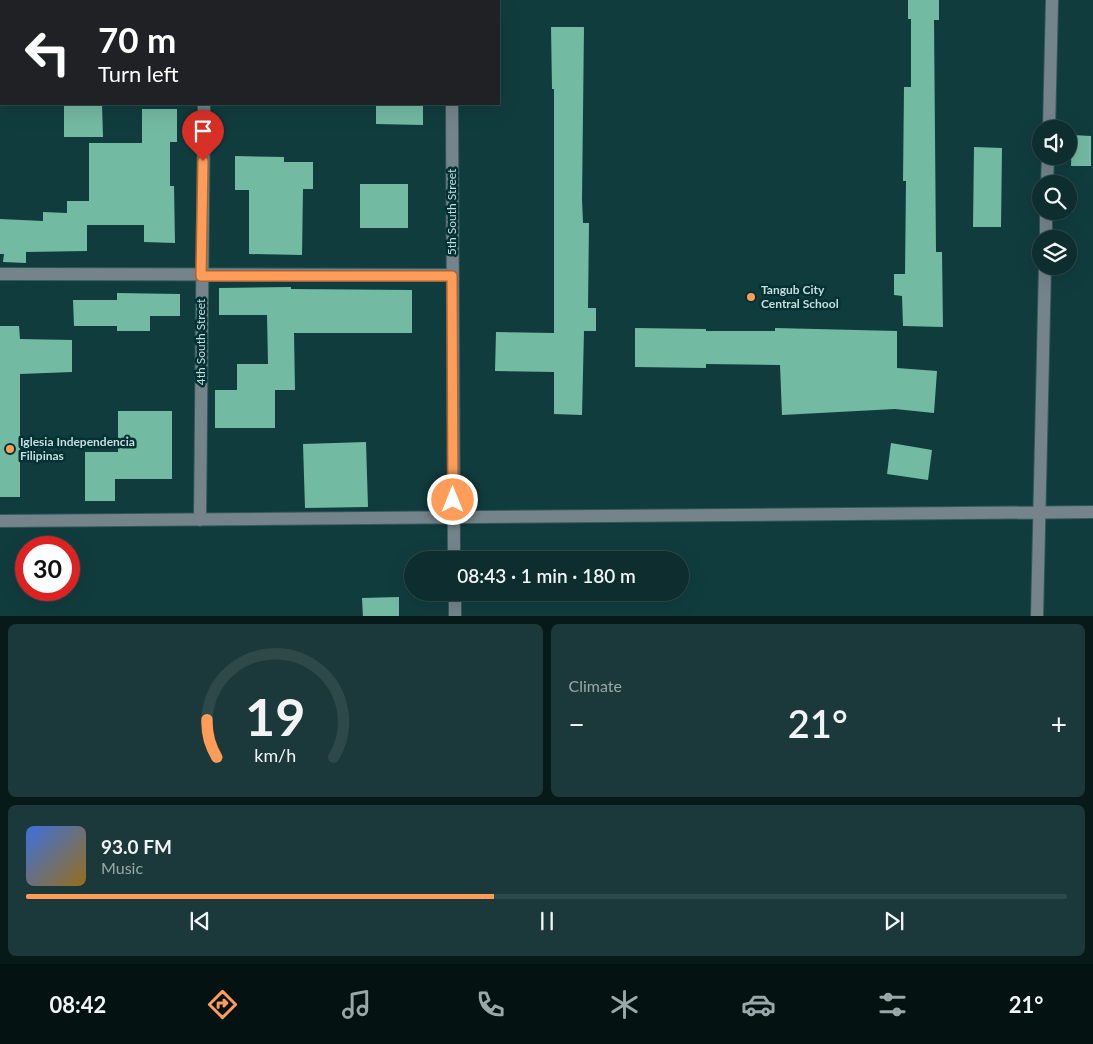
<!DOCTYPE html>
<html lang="en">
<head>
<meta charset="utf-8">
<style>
	body { margin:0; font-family:Lato,sans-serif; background:#1b393a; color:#f1f3f6; height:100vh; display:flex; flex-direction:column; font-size:19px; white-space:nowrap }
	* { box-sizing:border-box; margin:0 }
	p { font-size:16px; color:#9aa8aa }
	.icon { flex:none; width:28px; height:28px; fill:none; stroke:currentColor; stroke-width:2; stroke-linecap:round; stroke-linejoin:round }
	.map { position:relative; height:616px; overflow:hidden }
	.sheet { display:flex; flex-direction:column; gap:8px; padding:8px; background:#071919; flex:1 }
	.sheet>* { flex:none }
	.guide { position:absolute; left:0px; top:0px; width:500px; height:105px; box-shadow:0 5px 20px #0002,0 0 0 1px #2d494a; background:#202124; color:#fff; overflow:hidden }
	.fabs { position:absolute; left:1032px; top:120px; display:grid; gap:10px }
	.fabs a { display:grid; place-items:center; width:45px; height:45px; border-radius:50%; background:#0d2d2e; box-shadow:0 5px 20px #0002,0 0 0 1px #2d494a; font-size:25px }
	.speed { position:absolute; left:15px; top:536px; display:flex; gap:10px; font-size:25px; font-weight:700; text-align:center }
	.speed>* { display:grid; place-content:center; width:65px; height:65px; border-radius:50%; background:#0d2d2e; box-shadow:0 5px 20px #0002,0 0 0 1px #2d494a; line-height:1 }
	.speed .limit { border:8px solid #d22; background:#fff; color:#111 }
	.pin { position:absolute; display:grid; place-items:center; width:42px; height:42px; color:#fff; margin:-51px -21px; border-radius:50% 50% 50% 0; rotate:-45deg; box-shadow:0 0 5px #0007 }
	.pin .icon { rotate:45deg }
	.me { position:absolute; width:55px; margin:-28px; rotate:0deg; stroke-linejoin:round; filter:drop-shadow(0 0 4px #0008) }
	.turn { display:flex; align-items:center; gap:18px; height:105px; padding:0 15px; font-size:22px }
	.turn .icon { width:65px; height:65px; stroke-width:2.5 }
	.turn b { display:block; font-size:35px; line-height:42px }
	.big { font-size:38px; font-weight:600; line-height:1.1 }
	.sheet .card { flex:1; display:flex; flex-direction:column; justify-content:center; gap:8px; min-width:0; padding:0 18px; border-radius:8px; background:#1b393a }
	.sheet .dial { align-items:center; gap:0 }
	.dial svg { height:130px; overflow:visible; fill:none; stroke:#2d494a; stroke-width:7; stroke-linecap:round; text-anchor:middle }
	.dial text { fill:#f1f3f6; stroke:none }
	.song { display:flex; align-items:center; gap:15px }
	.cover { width:60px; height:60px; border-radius:8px; background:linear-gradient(135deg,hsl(220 70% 55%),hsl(40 70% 35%)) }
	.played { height:5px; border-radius:2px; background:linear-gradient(90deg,#fe9c58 45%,#2d494a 45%) }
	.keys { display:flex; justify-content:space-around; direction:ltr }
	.heat { display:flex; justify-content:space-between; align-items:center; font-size:28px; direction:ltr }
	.sheet .tiles { flex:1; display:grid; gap:8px; grid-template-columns:1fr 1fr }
	.card:last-child { grid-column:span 2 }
	.trip { position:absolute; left:404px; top:551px; width:285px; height:50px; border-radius:25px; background:#0d2d2e; box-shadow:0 5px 20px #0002,0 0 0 1px #2d494a; font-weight:600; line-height:50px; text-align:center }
	.tab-bar { display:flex; height:80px; justify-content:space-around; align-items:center; background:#051212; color:#9aa8aa }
	.tab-bar .icon { width:35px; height:35px }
	.tab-bar .current { color:#fe9c58 }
	.tab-bar b { font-size:22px; color:#f1f3f6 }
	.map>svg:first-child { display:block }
	.building { fill:#73baa2 }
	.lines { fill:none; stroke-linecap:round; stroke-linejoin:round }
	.minor-casing { stroke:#32595b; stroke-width:14 }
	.minor { stroke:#75848b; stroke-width:12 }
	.route-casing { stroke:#a56539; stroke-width:12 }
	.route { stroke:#fe9c58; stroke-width:9 }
	.poi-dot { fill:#fe9c58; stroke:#043234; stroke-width:2 }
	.labels { text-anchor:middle; stroke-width:5; stroke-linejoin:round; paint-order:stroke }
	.street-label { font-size:12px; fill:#c7ddde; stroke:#043234 }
	.poi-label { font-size:12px; font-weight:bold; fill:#c7ddde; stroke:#043234; text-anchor:start }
</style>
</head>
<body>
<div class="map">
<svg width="1093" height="617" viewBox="0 0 1093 617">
	<rect width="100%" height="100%" fill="#113c3e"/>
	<path class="building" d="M908,0h31v20h-5l2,232h6l1,75 -40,-1 -1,-30 -8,-1v-21h11l1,-93h-3l1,-94h7v-68h-3z
		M551,27h33l-2,172 1,24h6l-1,85h8v23h-12l-2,84 -28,-1v-42l-59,-1 1,-39 58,1v-244h-2z
		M64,104h38l1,33h-39z
		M376,104h47v21l-47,-1z
		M142,109h35v33h-7v44h4l1,57 -31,-1v-17h-57v26l-61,1v11l-23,-1 1,-8h-4v-35l43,2v-9l24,1v-12h22v-58h53z
		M1072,135l19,1v30h-20z
		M974,147l28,1 -1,79h-28z
		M235,156l49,1v5h29v27h-10l-1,66 -53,-1v-64h-14z
		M360,184h48v44h-48z
		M291,287v2l121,1v43h-118l1,57h-20v38h-60v-38h22v-26h31l-1,-49h-48v-27z
		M117,293l63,1v22h-30v15h-33v-5h-43l-1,-26h44z
		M0,326h19l1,13 52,1v32l-52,2v123h-20z
		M635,328l71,1v2h69v-3l122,3v37l40,3 -3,42 -39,-4 -113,6 -2,-50 -74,-1v4l-71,-1z
		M118,411h54v68h-57v22h-30v-49h33z
		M366,442l2,65 -63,1 -2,-64z
		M891,443l41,7 -4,30 -41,-6z
		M399,597v20h-36l-1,-19z"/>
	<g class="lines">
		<g class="minor-casing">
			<path id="minor" d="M451,0v1
				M205,1v-1
				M0,13h1
				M452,104l2,456
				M1049,129l3,-129
				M1047,184l1,-28
				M1046,239v-28
				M0,274l452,1
				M200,520l4,-416
				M0,521l1093,-9
				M455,592v25
				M1037,617l8,-351"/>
		</g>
		<use href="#minor" class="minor"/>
	</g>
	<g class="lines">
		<g class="route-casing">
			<path id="route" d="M203,161l-2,115h251l1,224"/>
		</g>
		<use href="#route" class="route"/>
	</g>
	<g class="poi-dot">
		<circle cx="751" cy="297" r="5"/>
		<circle cx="10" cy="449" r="5"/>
	</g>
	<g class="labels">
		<g class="street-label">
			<text transform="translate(452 212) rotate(-90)" y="4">5th South Street</text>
			<text transform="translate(201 342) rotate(-90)" y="4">4th South Street</text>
		</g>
		<g class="poi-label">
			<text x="761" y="294">Tangub City<tspan x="761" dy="14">Central School</tspan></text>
			<text x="20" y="446">Iglesia Independencia<tspan x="20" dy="14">Filipinas</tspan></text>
		</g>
	</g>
</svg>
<div class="fabs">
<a><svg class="icon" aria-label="sound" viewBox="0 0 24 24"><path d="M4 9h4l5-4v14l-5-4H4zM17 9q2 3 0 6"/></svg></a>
<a><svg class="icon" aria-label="search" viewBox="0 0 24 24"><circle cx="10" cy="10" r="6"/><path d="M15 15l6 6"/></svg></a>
<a><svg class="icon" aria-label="layers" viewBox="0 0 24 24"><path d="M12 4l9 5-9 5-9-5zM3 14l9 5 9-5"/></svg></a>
</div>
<div class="speed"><div class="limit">30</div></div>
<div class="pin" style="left:203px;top:161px;background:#d93025"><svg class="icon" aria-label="arrive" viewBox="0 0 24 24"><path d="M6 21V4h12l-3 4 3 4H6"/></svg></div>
<svg class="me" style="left:453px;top:500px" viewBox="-20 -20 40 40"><circle r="17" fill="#fe9c58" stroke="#fff" stroke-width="3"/><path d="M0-11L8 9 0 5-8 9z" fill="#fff"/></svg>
<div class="trip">08:43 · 1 min · 180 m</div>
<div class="guide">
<div class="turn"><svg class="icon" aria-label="left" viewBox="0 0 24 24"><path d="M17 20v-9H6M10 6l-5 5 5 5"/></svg><div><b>70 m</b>Turn left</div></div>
</div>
</div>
<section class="sheet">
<div class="tiles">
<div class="card dial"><svg viewBox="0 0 100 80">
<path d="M14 69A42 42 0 1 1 86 69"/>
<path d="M14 69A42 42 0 0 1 8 46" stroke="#fe9c58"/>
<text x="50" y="56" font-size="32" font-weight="700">19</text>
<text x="50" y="72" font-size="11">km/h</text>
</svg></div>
<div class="card"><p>Climate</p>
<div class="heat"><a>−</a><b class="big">21°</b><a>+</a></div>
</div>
<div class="card">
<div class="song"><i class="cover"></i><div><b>93.0 FM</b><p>Music</p></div></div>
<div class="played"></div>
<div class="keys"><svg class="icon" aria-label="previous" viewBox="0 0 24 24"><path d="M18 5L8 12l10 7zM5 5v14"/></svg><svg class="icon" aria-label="pause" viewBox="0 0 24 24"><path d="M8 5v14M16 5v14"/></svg><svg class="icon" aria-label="next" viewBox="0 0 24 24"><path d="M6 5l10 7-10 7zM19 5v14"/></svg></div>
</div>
</div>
</section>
<nav class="tab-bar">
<b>08:42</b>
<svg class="icon current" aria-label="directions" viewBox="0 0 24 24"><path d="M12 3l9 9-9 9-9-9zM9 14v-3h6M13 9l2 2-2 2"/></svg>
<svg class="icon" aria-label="music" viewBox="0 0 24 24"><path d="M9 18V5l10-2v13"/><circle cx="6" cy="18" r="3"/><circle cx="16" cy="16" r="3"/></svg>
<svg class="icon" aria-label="phone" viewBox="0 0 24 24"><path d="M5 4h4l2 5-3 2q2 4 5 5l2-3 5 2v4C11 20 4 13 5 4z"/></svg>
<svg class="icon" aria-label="climate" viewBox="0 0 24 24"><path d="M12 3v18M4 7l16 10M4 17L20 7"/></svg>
<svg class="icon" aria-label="car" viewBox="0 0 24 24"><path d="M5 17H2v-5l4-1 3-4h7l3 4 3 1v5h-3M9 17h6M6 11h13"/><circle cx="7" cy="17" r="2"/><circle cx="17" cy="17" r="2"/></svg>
<svg class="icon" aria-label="filters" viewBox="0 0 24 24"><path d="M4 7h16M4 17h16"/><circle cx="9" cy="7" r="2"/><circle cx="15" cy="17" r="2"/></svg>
<b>21°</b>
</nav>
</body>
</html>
